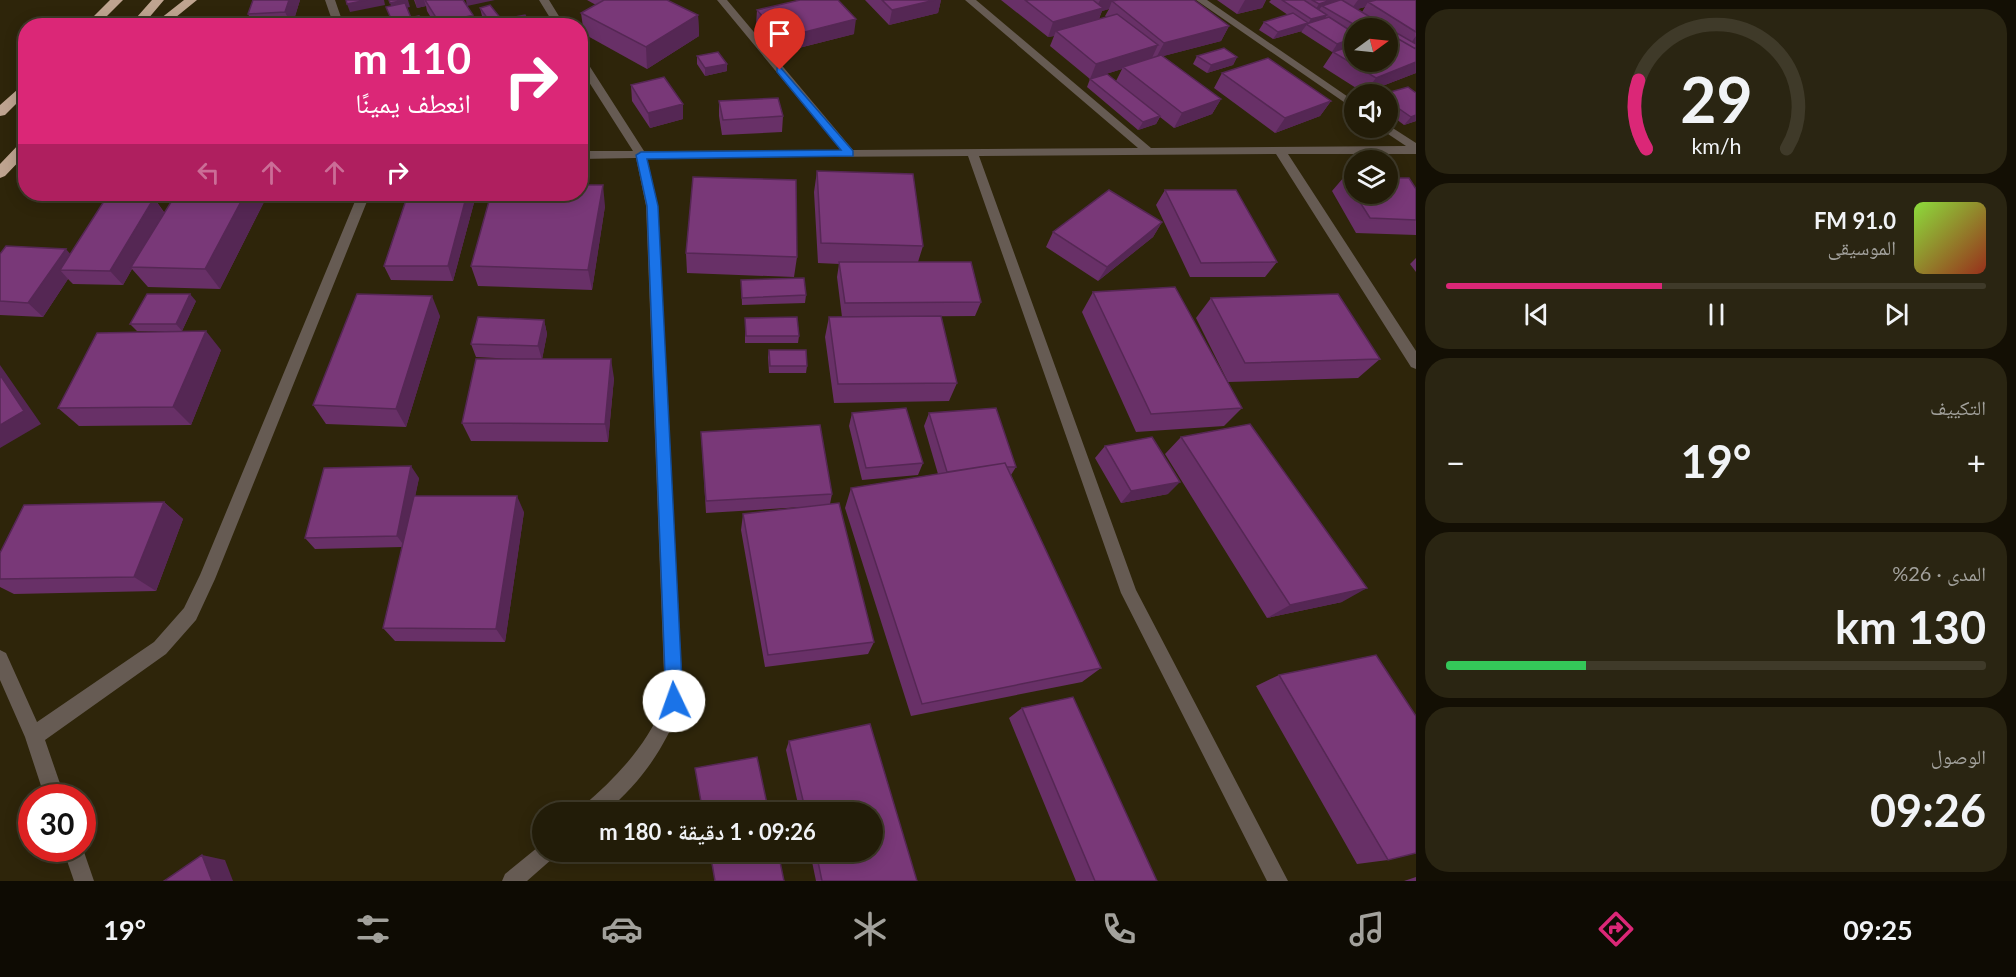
<!DOCTYPE html>
<html lang="ar">
<head>
<meta charset="utf-8">
<style>
	body { margin:0; font-family:Lato,"Noto Naskh Arabic",sans-serif; background:#2a2512; color:#f1f3f6; direction:rtl; height:100vh; display:flex; flex-direction:column; font-size:22px; white-space:nowrap }
	* { box-sizing:border-box; margin:0 }
	p { font-size:20px; color:#a2a19c }
	.icon { flex:none; width:33px; height:33px; fill:none; stroke:currentColor; stroke-width:2; stroke-linecap:round; stroke-linejoin:round }
	.map { position:relative; flex:1; overflow:hidden; direction:ltr }
	.drawer { display:flex; flex-direction:column; gap:9px; padding:9px; background:#130f04; width:600px }
	.drawer>* { flex:none }
	.guide { position:absolute; left:18px; top:18px; width:570px; height:183px; border-radius:24px; box-shadow:0 3px 15px #0003,0 0 0 2px #3f3a29; direction:rtl; background:#db2777; color:#fff; overflow:hidden }
	.needle { width:39px; rotate:75deg }
	.controls { position:absolute; left:1344px; top:18px; display:grid; gap:12px }
	.controls a { display:grid; place-items:center; width:54px; height:54px; border-radius:50%; background:#221c08; box-shadow:0 3px 15px #0003,0 0 0 2px #3f3a29; font-size:30px }
	.speed { position:absolute; left:18px; top:784px; display:flex; gap:12px; font-size:30px; font-weight:700; text-align:center }
	.speed>* { display:grid; place-content:center; width:78px; height:78px; border-radius:50%; background:#221c08; box-shadow:0 3px 15px #0003,0 0 0 2px #3f3a29; line-height:1 }
	.speed .limit { border:9px solid #d22; background:#fff; color:#111 }
	.pin { position:absolute; display:grid; place-items:center; width:51px; height:51px; color:#fff; margin:-62px -26px; border-radius:50% 50% 50% 0; rotate:-45deg; box-shadow:0 0 6px #0007 }
	.pin .icon { rotate:45deg }
	.me { position:absolute; width:66px; margin:-33px; rotate:357deg; stroke-linejoin:round; filter:drop-shadow(0 0 4px #0008) }
	.turn { display:flex; align-items:center; gap:21px; height:126px; padding:0 18px; font-size:27px }
	.turn .icon { width:78px; height:78px; stroke-width:2.5 }
	.turn b { display:block; font-size:42px; line-height:51px }
	.lanes { display:flex; align-items:center; height:57px; padding:0 18px; background:#0003; justify-content:center; gap:30px; direction:ltr }
	.lanes .off { opacity:.35 }
	.big { font-size:45px; font-weight:700; line-height:1.1 }
	.drawer .card { flex:1; display:flex; flex-direction:column; justify-content:center; gap:9px; min-width:0; padding:0 21px; border-radius:24px; background:#2a2512 }
	.drawer .dial { align-items:center; gap:0 }
	.dial svg { height:156px; overflow:visible; fill:none; stroke:#3f3a29; stroke-width:7; stroke-linecap:round; text-anchor:middle }
	.dial text { fill:#f1f3f6; stroke:none }
	.song { display:flex; align-items:center; gap:18px }
	.cover { width:72px; height:72px; border-radius:9px; background:linear-gradient(135deg,hsl(90 70% 55%),hsl(10 70% 35%)) }
	.played { height:6px; border-radius:3px; background:linear-gradient(90deg,#db2777 40%,#3f3a29 40%) }
	.keys { display:flex; justify-content:space-around; direction:ltr }
	.heat { display:flex; justify-content:space-between; align-items:center; font-size:33px; direction:ltr }
	.charge { height:9px; border-radius:4px; background:linear-gradient(90deg,#34c759 26%,#3f3a29 0) }
	.trip { position:absolute; left:532px; top:802px; width:351px; height:60px; border-radius:30px; background:#221c08; box-shadow:0 3px 15px #0003,0 0 0 2px #3f3a29; font-weight:700; line-height:60px; text-align:center; direction:rtl }
	.tabs { display:flex; height:96px; justify-content:space-around; align-items:center; background:#0e0b03; color:#a2a19c }
	.tabs .icon { width:42px; height:42px }
	.tabs .on { color:#db2777 }
	.tabs b { font-size:27px; color:#f1f3f6 }
	main { display:flex; flex:1; min-height:0 }
	.map>svg:first-child { display:block }
	.lines { fill:none; stroke-linecap:round; stroke-linejoin:round }
	.street { fill:#665b53; fill-rule:evenodd }
	.highway { fill:#bfa490; fill-rule:evenodd }
	.wall { fill:#683067; fill-rule:evenodd }
	.shaded-wall { fill:#552754 }
	.building { fill:#793878; stroke:#552754; stroke-width:1.5 }
	.route { fill:#1a73e8; stroke:#114b97; stroke-width:1.5 }
</style>
</head>
<body>
<main>
<section class="drawer">
<div class="card dial"><svg viewBox="0 0 100 80">
<path d="M14 69A42 42 0 1 1 86 69"/>
<path d="M14 69A42 42 0 0 1 10 34" stroke="#db2777"/>
<text x="50" y="56" font-size="32" font-weight="700">29</text>
<text x="50" y="72" font-size="11">km/h</text>
</svg></div>
<div class="card">
<div class="song"><i class="cover"></i><div><b>91.0 FM</b><p>الموسيقى</p></div></div>
<div class="played"></div>
<div class="keys"><svg class="icon" aria-label="previous" viewBox="0 0 24 24"><path d="M18 5L8 12l10 7zM5 5v14"/></svg><svg class="icon" aria-label="pause" viewBox="0 0 24 24"><path d="M8 5v14M16 5v14"/></svg><svg class="icon" aria-label="next" viewBox="0 0 24 24"><path d="M6 5l10 7-10 7zM19 5v14"/></svg></div>
</div>
<div class="card"><p>التكييف</p>
<div class="heat"><a>−</a><b class="big">19°</b><a>+</a></div>
</div>
<div class="card"><p>المدى · 26%</p><b class="big">130 km</b><div class="charge"></div></div>
<div class="card"><p>الوصول</p><b class="big">09:26</b></div>
</section>
<div class="map">
<svg width="1416" height="881" viewBox="0 0 1416 881">
	<rect width="100%" height="100%" fill="#2e250a"/>
	<g class="lines">
		<path class="street" d="M325,0h10l9,26h-10z
			M539,0h10l16,26h-10z
			M717,0h10l126,150 285,-2 -173,-148h11l175,148 255,-2 -24,-16 -1,-2h7v-3l28,18v11h-128l128,197v18l-5,-2 -135,-213 -297,2 157,434 152,291h-21l-146,-288 -153,-437 -321,2 11,48 25,495c-19,48 -39,78 -78,112h-25l3,-7c36,-31 64,-61 82,-105l-19,-495 -10,-48 -56,1v-8h53l-53,-83v-12l5,3 59,92 197,-1z
			M1196,0h11l147,101v8z
			M358,194h12l-155,385 -19,41 -30,34 -121,86 20,58h-20l-20,-61 -25,-57v-30l6,3 31,69 117,-80 30,-34 16,-33z
			M543,843v9h12l-3,7 -25,22h-25l3,-7z
			M82,848l1,1 11,32h-20l-11,-32z"/>
		<path class="highway" d="M110,0h13l-26,26h-13z
			M152,0h12l-22,26h-13z
			M184,0h13l-32,26h-14z
			M26,82v12l-21,21 -5,1v-11z
			M26,141v13l-21,22 -5,2v-14l21,-22z"/>
	</g>
	<path class="wall" d="M300,0l-8,26h-38l-6,-12z
		M414,0h49l11,20 13,6h-51l-9,-15 -1,-5 -9,2z
		M587,0h80l31,15 1,21 -52,33 -63,-35 -3,-21 15,-8z
		M865,0h76l-3,13 -49,12z
		M1001,0h193l35,26 -8,15 -58,15 58,43 -9,15 -38,14 -14,-11 -4,7 -18,6 -51,-43 3,-8 -40,-33 4,-10 -6,1zM1109,9l-4,7 1,1 -7,2 3,-8zM1122,69l-6,12 -17,-5z
		M1217,0h49l-4,8 -25,6z
		M1271,0h145v73l-52,20 -41,-26 10,-15 21,10 34,-34h-34v16l-22,8 -31,-20 1,-1 -29,8 -14,-9 5,-8 24,-7 -19,-13zM1365,7l-3,5 -5,-3z
		M480,8l25,16 -1,-5 27,7h-42l-7,-10z
		M757,10l97,24 -75,19 -23,-28z
		M697,56l30,8v7l-22,5 -8,-12z
		M1197,56l40,1 -4,8 -26,8 -14,-9z
		M1222,73l109,28 -11,15 -45,17 -61,-45z
		M631,85l52,34 -33,9 -18,-27z
		M1416,93v28l-12,4 -16,-12v-19z
		M719,101l64,15 -1,16 -60,3 -3,-19z
		M817,171l106,75 -5,16 63,40 -6,14 -133,1 -5,-40 2,-13 -21,-1 -4,-71z
		M1344,177l72,43v15l-60,-2 -24,-42z
		M1165,190l112,72 -12,15h-75l-34,-72z
		M408,194h65l2,5 -22,82 -62,-1 -7,-14z
		M154,198l10,14 101,-12 -45,89 -72,-2 -16,-18 -9,16 -50,-1 -5,-5 -25,38 -43,-2v-61h70z
		M605,206l-13,84 -114,-4 -7,-20z
		M1162,222l-9,15 -55,44 -52,-34 7,-15z
		M686,253l111,4 -3,20 -107,-4z
		M1416,258v14l-6,-8z
		M741,280l65,15 -1,8 -63,2z
		M1093,292l149,116 -18,18 -88,6 -54,-120z
		M1211,298l169,61 -22,19 -130,4 -32,-64z
		M196,301l-14,30h-45l-7,-7z
		M440,316l-34,111 -80,-3 -13,-19z
		M829,317l128,66 -8,18 -115,2 -9,-66z
		M745,318l54,18 -1,7h-53z
		M544,320l3,14 -5,25 72,19 -6,64 -137,-1 -9,-18 55,-64 -41,-2 -5,-13z
		M221,350l-30,75 -112,1 -21,-18z
		M769,350l38,16 -1,7h-37l-1,-16z
		M852,413l71,50 -5,12 -56,5 -13,-54z
		M929,413l87,54 -5,8 90,193 -19,14 -171,34 -66,-208 6,-20 87,-14 -14,-48z
		M701,432l131,62 -2,10 44,138 -6,12 -103,13 -24,-137 2,-16 59,-7 -96,6z
		M1181,437l161,165 -75,16 -102,-164z
		M1105,446l63,48 -47,9 -26,-45z
		M419,478l-4,18 109,16 -19,130 -110,-1 -12,-13 19,-81 -87,2 -10,-11z
		M164,502l19,17 -27,72 -142,3 -14,-7v-34z
		M1279,675l109,185 -31,4 -101,-178z
		M1022,708l135,173h-81l-67,-163z
		M870,724l47,157h-101l-6,-29h63v-39h-73l-14,-63 3,-9z
		M1416,877v4h-12z"/>
	<path class="shaded-wall" d="M289,0h11l-8,26 -7,-14z
		M367,0h17l1,5 -35,7 -3,-8z
		M405,0h3l2,7 -17,4 -3,-8z
		M415,0h9l2,6 -9,2z
		M466,0h29l-28,6z
		M935,0h6l-3,13 -49,12 3,-15z
		M1100,0h40l-28,1 -3,8 -7,2 -5,12 -41,8 -2,5 -6,1 5,-15 42,-12z
		M1245,0h21l-4,8 -25,6z
		M1331,0h8l-17,6 -3,4 -5,2 5,-8z
		M1358,0h29l-19,2 -3,5 -15,4z
		M473,15l3,11h-35l-1,-2z
		M698,15l1,21 -52,33 -1,-22z
		M1327,15l-5,8 -15,2 4,-6z
		M856,19l-2,15 -75,19 2,-15z
		M1308,23l-6,8 -29,8 5,-7z
		M1229,26l-8,15 -65,17 8,-15z
		M1416,36v9l-9,3z
		M1354,38v6l-22,8 5,-8z
		M1158,45l-7,15 -28,7 -1,2 -32,10 6,-15z
		M1237,57l-4,8 -26,8 4,-8z
		M1416,62v11l-52,20 12,-15z
		M727,64v7l-22,5v-8z
		M1221,99l-9,15 -38,14 8,-15z
		M1331,101l-11,15 -45,17 10,-15z
		M683,104v15l-33,9 -2,-15z
		M1416,115v6l-12,4 7,-8z
		M1160,116l-4,8 -18,6 5,-8z
		M603,185l2,21 -13,84 -4,-20z
		M245,194h16l4,6 -45,89 -15,-20z
		M467,194h6l2,5 -22,82 -5,-15z
		M154,198l10,15 -33,54 1,2 -9,16 -13,-14z
		M1162,222l-9,15 -55,44 9,-14z
		M66,249l13,15 -19,6 8,9 -25,38 -15,-14z
		M190,294l6,7 -14,30 -6,-7z
		M432,296l8,20 -34,111 -10,-18z
		M544,320l3,14 -5,26 -4,-14z
		M206,331l15,19 -30,75 -18,-18z
		M611,359l3,19 -6,64 -3,-18z
		M0,365l41,59 -41,24z
		M411,466l8,12 -14,69 -8,-11z
		M1180,482l-12,12 -47,9 10,-12z
		M517,496l7,16 -19,130 -9,-13z
		M164,502l19,17 -27,72 -22,-14z
		M1367,588l-25,14 -75,16 23,-13z
		M202,855l23,5 8,21h-21z"/>
	<path class="building" d="M253,0h36l-4,12 -37,2z
		M346,0h21l-20,4z
		M389,0h16l-15,3z
		M425,0h38l10,15 -33,9z
		M604,0h63l31,15 -52,32 -65,-34z
		M800,0h38l18,19 -75,19 -24,-28z
		M882,0h53l-43,10z
		M1025,0h68l10,8 -50,14z
		M1118,0h76l35,26 -65,17 -52,-42z
		M1282,0h22l23,15 -16,4z
		M1312,0h19l-12,4z
		M1340,0h2l43,26 -8,2h-17l-38,-22z
		M1376,0h40v32l-48,-30z
		M405,3l6,15 -19,3 -6,-14z
		M490,5l16,20 -13,1 -13,-18z
		M1293,13l15,10 -30,9 -14,-10z
		M1117,14l41,31 -62,19 -40,-33z
		M525,15l6,11h-24l-3,-7z
		M419,16l3,10h-50z
		M1329,17l25,16v5l-17,6 -31,-20z
		M482,18l5,8h-34z
		M1388,28l28,16v4h-2l-26,-15z
		M1388,33l28,16v13l-40,16 -43,-26 21,-7v17h34z
		M1224,48l13,9 -26,8 -14,-9z
		M718,52l9,12 -22,4 -8,-12z
		M1161,55l60,44 -39,14 -59,-46z
		M1268,58l63,43 -46,17 -63,-45z
		M1107,74l53,42 -17,6 -53,-43z
		M664,77l19,27 -35,9 -17,-28z
		M1408,87l8,6v22l-5,2 -23,-16v-7h-5z
		M778,98l5,18 -60,4 -4,-19z
		M817,171l96,3 10,72 -102,-3z
		M693,177l103,3 1,77 -111,-4z
		M1344,177h10v17h34v-16h21l7,11v31l-46,-2z
		M580,185h23l-15,85 -117,-4 20,-72h89z
		M1109,190l53,32 -55,45 -54,-35z
		M1165,190h71l41,72 -76,1z
		M176,194h69l-40,75 -74,-2z
		M408,194h59l-19,72h-64z
		M106,198h48l-44,73 -50,-1z
		M6,246l60,3 -38,54 -28,-2v-47z
		M839,262h132l10,40 -136,1z
		M804,278l2,17 -64,3 -1,-18z
		M1175,287l67,121 -91,6 -58,-122z
		M147,294h43l-14,30h-46z
		M357,294l75,2 -36,113 -83,-4z
		M1338,294l42,65 -135,4 -34,-65z
		M941,316l16,67 -119,1 -9,-67z
		M478,317l66,3 -6,26 -67,-2z
		M797,317l2,19h-53l-1,-18z
		M206,331l-33,76 -115,1 39,-75z
		M769,350h37l1,16h-37z
		M476,359h135l-6,65 -143,-1z
		M0,375l24,36 -24,14z
		M906,408l17,55 -57,5 -14,-55z
		M996,408l20,59h-9l-2,-4 -58,9 -18,-59z
		M1250,424l117,164 -77,17 -109,-168z
		M820,425l12,69 -126,7 -5,-69z
		M1152,437l28,45 -49,9 -26,-45z
		M1005,463l96,205 -179,36 -71,-216z
		M411,466l-14,70 -92,2 19,-70z
		M414,496h103l-21,133 -113,-1z
		M164,502l-30,75 -134,2v-26l24,-48z
		M839,503l35,139 -106,13 -25,-141z
		M1376,655l40,61v137l-28,7 -109,-185z
		M1073,697l84,184h-62l-73,-173z
		M870,724l47,157h-95l-6,-29h57v-39h-67l-17,-72z
		M757,757l12,56h-66l-8,-45z
		M710,852h68l6,29h-69z
		M202,855l10,26h-48z"/>
	<path class="route" d="M780,67l73,84v5l-206,3 11,47 25,495 -3,6 -6,3 -6,-3 -2,-6 -19,-495 -11,-51 5,-3 200,-2 -64,-78v-4z"/>
</svg>
<div class="controls">
<a><svg class="needle" viewBox="-14 -14 28 28"><path d="M0-13l5 13h-10z" fill="#e53935"/><path d="M0 13l5-13h-10z" fill="#a2a19c"/></svg></a>
<a><svg class="icon" aria-label="sound" viewBox="0 0 24 24"><path d="M4 9h4l5-4v14l-5-4H4zM17 9q2 3 0 6"/></svg></a>
<a><svg class="icon" aria-label="layers" viewBox="0 0 24 24"><path d="M12 4l9 5-9 5-9-5zM3 14l9 5 9-5"/></svg></a>
</div>
<div class="speed"><div class="limit">30</div></div>
<div class="pin" style="left:780px;top:70px;background:#d93025"><svg class="icon" aria-label="arrive" viewBox="0 0 24 24"><path d="M6 21V4h12l-3 4 3 4H6"/></svg></div>
<svg class="me" style="left:674px;top:701px" viewBox="-20 -20 40 40"><circle r="19" fill="#fff"/><path d="M0-13L10 11 0 6-10 11z" fill="#1a73e8"/></svg>
<div class="trip">09:26 · 1 دقيقة · 180 m</div>
<div class="guide">
<div class="turn"><svg class="icon" aria-label="right" viewBox="0 0 24 24"><path d="M7 20v-9h11M14 6l5 5-5 5"/></svg><div><b>110 m</b>انعطف يمينًا</div></div>
<div class="lanes"><svg class="icon off" aria-label="left" viewBox="0 0 24 24"><path d="M17 20v-9H6M10 6l-5 5 5 5"/></svg><svg class="icon off" aria-label="ahead" viewBox="0 0 24 24"><path d="M12 20V5M6 11l6-6 6 6"/></svg><svg class="icon off" aria-label="ahead" viewBox="0 0 24 24"><path d="M12 20V5M6 11l6-6 6 6"/></svg><svg class="icon" aria-label="right" viewBox="0 0 24 24"><path d="M7 20v-9h11M14 6l5 5-5 5"/></svg></div>
</div>
</div>
</main>
<nav class="tabs">
<b>09:25</b>
<svg class="icon on" aria-label="directions" viewBox="0 0 24 24"><path d="M12 3l9 9-9 9-9-9zM9 14v-3h6M13 9l2 2-2 2"/></svg>
<svg class="icon" aria-label="music" viewBox="0 0 24 24"><path d="M9 18V5l10-2v13"/><circle cx="6" cy="18" r="3"/><circle cx="16" cy="16" r="3"/></svg>
<svg class="icon" aria-label="phone" viewBox="0 0 24 24"><path d="M5 4h4l2 5-3 2q2 4 5 5l2-3 5 2v4C11 20 4 13 5 4z"/></svg>
<svg class="icon" aria-label="climate" viewBox="0 0 24 24"><path d="M12 3v18M4 7l16 10M4 17L20 7"/></svg>
<svg class="icon" aria-label="car" viewBox="0 0 24 24"><path d="M5 17H2v-5l4-1 3-4h7l3 4 3 1v5h-3M9 17h6M6 11h13"/><circle cx="7" cy="17" r="2"/><circle cx="17" cy="17" r="2"/></svg>
<svg class="icon" aria-label="filters" viewBox="0 0 24 24"><path d="M4 7h16M4 17h16"/><circle cx="9" cy="7" r="2"/><circle cx="15" cy="17" r="2"/></svg>
<b>19°</b>
</nav>
</body>
</html>
